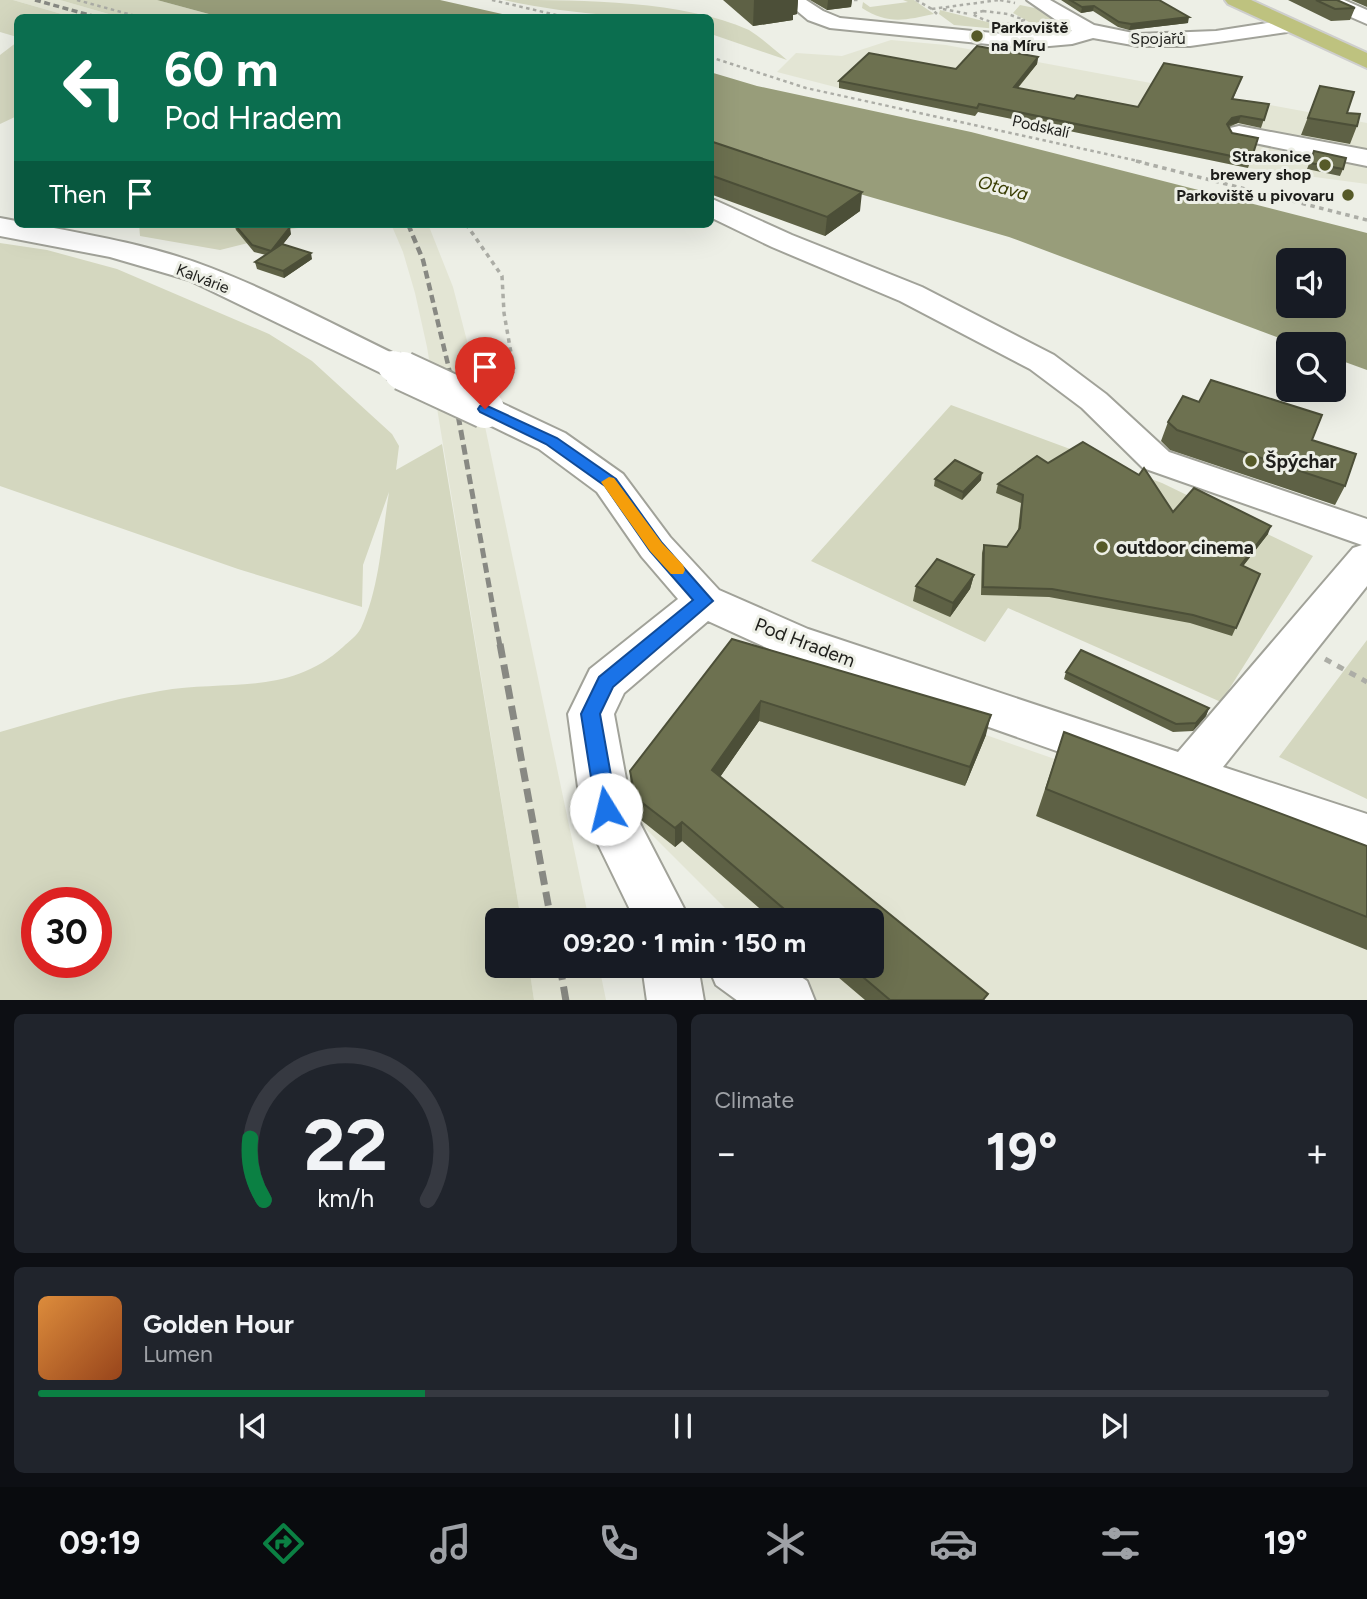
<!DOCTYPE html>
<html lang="en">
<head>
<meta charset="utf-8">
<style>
	body { margin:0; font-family:Figtree,sans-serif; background:#20242c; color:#f1f3f6; height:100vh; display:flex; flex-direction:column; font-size:26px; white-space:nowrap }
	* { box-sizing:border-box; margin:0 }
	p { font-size:23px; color:#9ea1a6 }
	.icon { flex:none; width:38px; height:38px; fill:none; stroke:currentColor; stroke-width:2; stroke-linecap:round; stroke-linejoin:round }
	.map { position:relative; height:1000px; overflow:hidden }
	.drawer { display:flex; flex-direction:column; gap:14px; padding:14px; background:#0d0f14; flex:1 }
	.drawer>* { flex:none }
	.guide { position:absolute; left:14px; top:14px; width:700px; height:214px; border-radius:10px; box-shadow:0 7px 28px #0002; background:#0b6e4f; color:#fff; overflow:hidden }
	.fabs { position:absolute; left:1276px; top:248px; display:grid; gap:14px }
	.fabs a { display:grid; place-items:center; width:70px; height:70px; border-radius:10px; background:#171b24; box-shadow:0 7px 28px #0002; font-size:35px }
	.speed { position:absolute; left:21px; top:887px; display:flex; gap:14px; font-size:35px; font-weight:700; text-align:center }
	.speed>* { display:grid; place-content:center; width:91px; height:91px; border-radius:50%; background:#171b24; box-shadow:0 7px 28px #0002; line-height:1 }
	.speed .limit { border:10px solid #d22; background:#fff; color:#111 }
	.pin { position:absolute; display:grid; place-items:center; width:60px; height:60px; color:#fff; margin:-72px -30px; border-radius:50% 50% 50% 0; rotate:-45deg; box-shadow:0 0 7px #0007 }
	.pin .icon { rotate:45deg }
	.me { position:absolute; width:77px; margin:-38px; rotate:351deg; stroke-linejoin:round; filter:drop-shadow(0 0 5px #0008) }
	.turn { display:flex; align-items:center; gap:24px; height:147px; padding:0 35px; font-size:32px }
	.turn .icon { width:91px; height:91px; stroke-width:2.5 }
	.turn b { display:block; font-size:49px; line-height:60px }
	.then { display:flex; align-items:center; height:66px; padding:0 35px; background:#0003; gap:14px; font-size:26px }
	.big { font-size:52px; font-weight:700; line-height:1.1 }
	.drawer .tile { flex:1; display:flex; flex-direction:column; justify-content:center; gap:10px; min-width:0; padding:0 24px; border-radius:10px; background:#20242c }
	.drawer .dial { align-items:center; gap:0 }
	.dial svg { height:182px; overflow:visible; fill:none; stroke:#363941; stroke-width:7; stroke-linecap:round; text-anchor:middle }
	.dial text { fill:#f1f3f6; stroke:none }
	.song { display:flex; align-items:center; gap:21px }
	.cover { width:84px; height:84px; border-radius:10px; background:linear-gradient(135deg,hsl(30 70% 55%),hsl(20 70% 35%)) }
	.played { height:7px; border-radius:4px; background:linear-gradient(90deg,#0b8043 30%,#363941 30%) }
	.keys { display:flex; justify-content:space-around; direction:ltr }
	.heat { display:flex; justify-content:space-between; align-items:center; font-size:38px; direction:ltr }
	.drawer .tiles { flex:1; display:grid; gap:14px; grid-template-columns:1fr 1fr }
	.tile:last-child { grid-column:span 2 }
	.trip { position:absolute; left:485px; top:908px; width:399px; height:70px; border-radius:10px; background:#171b24; box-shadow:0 7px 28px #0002; font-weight:700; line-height:70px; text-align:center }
	.dock { display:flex; height:112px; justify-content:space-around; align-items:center; background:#090b0e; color:#9ea1a6 }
	.dock .icon { width:49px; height:49px }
	.dock .active { color:#0b8043 }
	.dock b { font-size:32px; color:#f1f3f6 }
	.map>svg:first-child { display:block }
	.built { fill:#e3e5d4 }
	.green { fill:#d4d7bf; fill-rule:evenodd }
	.water { fill:#989d7a; fill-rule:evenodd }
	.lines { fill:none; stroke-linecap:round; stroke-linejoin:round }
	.minor-casing { stroke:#a1a299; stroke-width:4 }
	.major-casing { stroke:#cececd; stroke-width:4 }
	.path-far3 { stroke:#acada6; stroke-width:2.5; stroke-dasharray:3.5 3.5; stroke-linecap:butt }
	.path-far2 { stroke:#acada6; stroke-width:3.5; stroke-dasharray:4.5 4.5; stroke-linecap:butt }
	.path-far1 { stroke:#acada6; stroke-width:4.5; stroke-dasharray:5 5; stroke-linecap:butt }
	.path { stroke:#acada6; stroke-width:5; stroke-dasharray:7 7; stroke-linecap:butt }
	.minor { fill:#fff; fill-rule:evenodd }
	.major { fill:#bec27f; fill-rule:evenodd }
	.rail-far3 { stroke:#888983; stroke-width:3.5; stroke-dasharray:6 3.5; stroke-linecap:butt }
	.rail-far2 { stroke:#888983; stroke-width:4.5; stroke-dasharray:8 4.5; stroke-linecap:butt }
	.rail-far1 { stroke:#888983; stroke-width:5; stroke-dasharray:10 5; stroke-linecap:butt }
	.rail { stroke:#888983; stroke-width:7; stroke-dasharray:14 7; stroke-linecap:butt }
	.minor-bridge-far1-casing { stroke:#a1a299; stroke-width:32; stroke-linecap:butt }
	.minor-bridge-casing { stroke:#a1a299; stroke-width:42; stroke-linecap:butt }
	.minor-bridge-far1 { stroke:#fff; stroke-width:30 }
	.minor-bridge { stroke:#fff; stroke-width:38 }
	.wall { fill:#5e6145 }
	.shaded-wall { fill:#4c4f38 }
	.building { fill:#6d7150; stroke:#4c4f38; stroke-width:2 }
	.route { fill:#1a73e8; stroke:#114b97; stroke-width:2 }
	.slow { fill:#f59e0b }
	.poi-dot { fill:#565a28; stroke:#edefe6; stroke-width:2.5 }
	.labels { text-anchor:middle; stroke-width:6; stroke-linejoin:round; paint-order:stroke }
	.far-poi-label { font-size:16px; font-weight:bold; fill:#1e1e1b; stroke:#edefe6; text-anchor:end }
	.far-street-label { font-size:16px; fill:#1e1e1b; stroke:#edefe6 }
	.far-water-label { font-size:18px; font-style:italic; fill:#383c00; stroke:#edefe6 }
	.poi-label { font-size:19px; font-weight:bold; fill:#1e1e1b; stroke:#edefe6; text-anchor:start }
	.street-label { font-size:19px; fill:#1e1e1b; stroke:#edefe6 }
</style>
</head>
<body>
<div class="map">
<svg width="1367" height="1001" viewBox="0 0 1367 1001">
	<rect width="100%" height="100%" fill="#edefe6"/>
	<path class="built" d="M13,0h47l59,17h-47z
		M891,40l55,5 421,78v61l-119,-16 -270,-56 -3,4 -136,-28 -62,-16 19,-19 46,3z
		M391,224h37l25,63 14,54 122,579h-68l-94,-573 -12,-54 -12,-41z
		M731,658l255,77 381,133v132h-634l14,-34h125v-46h-135l-116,-116z
		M529,966h70l7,34h-72z"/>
	<path class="green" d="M0,0h13l59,17 -54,1 -1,19 -17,-5z
		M60,0h97l63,17h-101z
		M504,0c76,0 178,0 245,30 14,9 26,20 38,30l-76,-26 -1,-16c-68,0 -139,-3 -206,-18z
		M903,0h11l20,14c-28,6 -46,11 -72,-6l1,-6 7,5 38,-5z
		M1020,5l20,4 31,21 -42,-8 -16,-9z
		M940,10l59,15 -1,4 -44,-4 -15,-11z
		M17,42v74l-17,8v-69z
		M139,224h187l-49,7 -5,6 -52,13 -80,-14z
		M0,243l47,7 70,19 152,65 43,27 80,73 7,12 -3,24 46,-26 79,476h-24v46h32l5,34h-534v-268c53,-15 106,-32 160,-41 66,-12 128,6 183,-44 6,-6 14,-11 18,-19 19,-41 21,-92 28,-136l-26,73 -1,42 -124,-38 -238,-83zM37,903h59v59h-59z
		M951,405l211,78 151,73 -92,146 -213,-94 -23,34 -174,-81z
		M1367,640v159l-88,-42z"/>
	<path class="water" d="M157,0h283l75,17h-295z
		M710,72l47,14 214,46 396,101v137l-33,-12v-13h-36l-289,-108 -298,-86zM1288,261h46v45h-46z"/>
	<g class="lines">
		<g class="minor-casing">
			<path id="minor" d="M784,0h22l17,11 17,7 163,16h47l22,-3 -45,-31h23l44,25 44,9 78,-3 71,-11 7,2 3,4 -3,4 -7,2 -97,14h-52l-45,-8 -21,6 -45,4 -197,-20 -22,-8z
				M1318,0h26l23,10v14l-46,-20z
				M1239,126l128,24v16l-137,-28 -3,-5 3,-5z
				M710,198l82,37 130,52 132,68 52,39 63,58 198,67v67l-144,181 144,47v46l-589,-207 -70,-32 -84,72 -10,21 17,92 59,114h-55l-54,-111 -13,-95 22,-45 88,-70 -36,-42 -45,-65 -58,-43 -66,-32 -6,-8 6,-8 12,-3 12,3 68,32 58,41 47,63 49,53 89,39 370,123 175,-204 9,-3 -219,-77 -61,-60 -52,-39 -130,-68 -128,-54 -62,-30z
				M0,218c67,13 144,24 211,50 65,25 131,61 194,91l5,7 -5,7 -12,3 -12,-3 -192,-93 -79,-23 -110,-21z
				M642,966h56l6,35h-57z
				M708,966h77l22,15 8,20h-77l-22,-16z"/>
		</g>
		<g class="major-casing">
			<path id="major" d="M1225,0h26l116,53v15l-139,-64z"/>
		</g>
		<path class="path-far3" d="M77,0l66,18
			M492,0l77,18
			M854,0h6
			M916,0l16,9
			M1000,0l15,3
			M943,9l26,5
			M983,11l25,3 16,6c-17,7 -36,3 -52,-6z
			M937,14l-5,-5 67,-9
			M710,57l96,31 337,74"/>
		<path class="path-far2" d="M1136,161l231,59
			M466,224l36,52 2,37 10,57 -2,3"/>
		<path class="path-far1" d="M504,383l9,-12"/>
		<path class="path" d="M1325,659l42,23"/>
		<use href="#minor" class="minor"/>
		<use href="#major" class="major"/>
		<path class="rail-far3" d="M35,0l65,18"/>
		<path class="rail-far2" d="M408,224l15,36 27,113"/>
		<path class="rail-far1" d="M450,371l50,275"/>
		<path class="rail" d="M500,644l51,276
			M560,966l6,35"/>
		<g class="minor-bridge-far1-casing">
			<path id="minor-bridge-far1" d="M393,366l14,7"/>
		</g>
		<g class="minor-bridge-casing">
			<path id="minor-bridge" d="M403,371l82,38"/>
		</g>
		<use href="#minor-bridge-far1" class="minor-bridge-far1"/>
		<use href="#minor-bridge" class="minor-bridge"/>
	</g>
	<path class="wall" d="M723,0h75l-1,14 -4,1v5l-40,6z
		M810,0h42l-1,7 -24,3z
		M1061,0h98l29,23 -59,7 -11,-3 -25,-16 -12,2z
		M1288,0h49l18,8 -5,12 -19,1z
		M1351,0h16v7z
		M1038,57l-1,7 -19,24 56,11 64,8 104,-30 -9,22 36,5 -8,24 -23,-5 -9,4 3,6 26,5 -10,30 -270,-56 -3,4 -136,-28v-7l117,-12z
		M1320,86l27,27 10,13 -7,18 -49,-9z
		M710,143l150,68 -35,25 -115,-42z
		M1314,151l29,18 -3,7 -33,-7z
		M234,224l57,10 -8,10 29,15 -28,19 -27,-9 -2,-7 11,-7 -12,-3 -18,-22z
		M1168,422l144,18 33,46 -10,19 -165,-55 -9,-9z
		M1048,463l125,49 95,22 -25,32 17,8 -28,62 -42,-13 -141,-26 -68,-2 1,-42 2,-8 23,2 11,-17 3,-27 -25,-10 2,-9z
		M935,479l46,1 -19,20 -28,-14z
		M974,575l-4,14 -20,28 -37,-16 3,-15z
		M732,639l254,96 -21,51 -206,-65 -39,56 265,223h-120l-40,-34h47v-46h-99l-91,-79 -7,6 -34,-27 -7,-15 -3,-15 -1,-19z
		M1066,672l143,36 -3,8 -13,15 -20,1 -109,-53z
		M1064,732l303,114v104l-331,-134z"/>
	<path class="shaded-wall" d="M754,0h44l-1,14 -4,1v5l-40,6z
		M828,0h24l-1,7 -24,3z
		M1094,6l-1,5 -12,2 1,-6z
		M1189,17l-1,6 -59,7 2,-6z
		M1038,57l-1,7 -25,30 2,-7z
		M1241,116l-3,7 -9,2 -4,7 2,-8 5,-6z
		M862,192l-2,19 -35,25 2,-19z
		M290,227l1,7 -18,23 -2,-6z
		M311,253l1,6 -28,19 -1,-7z
		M982,473l-1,7 -19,20 1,-8z
		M1271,526l-3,8 -31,40 4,-9z
		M974,575l-4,14 -20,28 3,-14z
		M761,701l-2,20 -48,69 1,-20z
		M1209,708l-3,8 -13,15 3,-8z
		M991,715l-5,20 -21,51 5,-19z
		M682,822v19l-7,6v-19z"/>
	<path class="building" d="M1070,0h89l30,17 -58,7 -12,-2 -25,-16 -12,1z
		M1316,0h21l18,8 -20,1z
		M977,46l61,11 -24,30 60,12 3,-4 61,12 26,-44 78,14 -10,22 37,5 -5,16 -23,-4 -9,2 -5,6 5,9 26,5 -7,22 -272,-56 -2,4 -138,-27 30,-28 87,16z
		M1320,86l34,6 -7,21 13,1 -3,12 -49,-8z
		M713,142l149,50 -35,25 -117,-42v-32z
		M1314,151l32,7 -3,11 -33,-6z
		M234,224h10l46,3 -19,24 -19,-6z
		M282,244l29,9 -28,18 -28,-9z
		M1211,380l111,35 -10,25 44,14 -11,32 -168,-56 -9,-8 15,-26 16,6z
		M1083,442l56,33 5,-7 29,44 21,-24 77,38 -30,39 19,9 -24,54 -43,-13 -141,-26 -69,-2 1,-42 23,2 13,-19 3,-33 -25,-11 39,-28 11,7z
		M955,460l27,13 -19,19 -28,-13z
		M937,559l37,16 -21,28 -37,-17z
		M732,639l259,76 -21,52 -209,-66 -49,69 276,224 -5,6h-93l-40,-34h22v-46h-75l-115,-98 -7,6 -35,-27 -7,-15 -3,-15z
		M1081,650l128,58 -13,15 -20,1 -110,-52z
		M1064,732l303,114v71l-321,-128z"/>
	<path class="route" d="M485,405l72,33 59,41 46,64 51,58 -100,86 -13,27 17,95 -3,6 -8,3 -7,-3 -3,-6 -15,-95 18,-37 94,-77 -43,-49 -45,-65 -59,-42 -66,-32 -2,-3 2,-3z"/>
	<path class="slow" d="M609,477l5,1 48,65 21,22 2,5 -2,4h-12l-21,-23 -49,-69z"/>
	<g class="poi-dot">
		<circle cx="977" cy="36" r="7"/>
		<circle cx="1325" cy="165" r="7"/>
		<circle cx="1348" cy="195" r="7"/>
		<circle cx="1251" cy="461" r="7"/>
		<circle cx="1102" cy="547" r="7"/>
	</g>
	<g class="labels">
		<g class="far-poi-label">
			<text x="991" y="33" text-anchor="start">Parkoviště<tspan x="991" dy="18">na Míru</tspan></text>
			<text x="1311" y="162">Strakonice<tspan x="1311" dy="18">brewery shop</tspan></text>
			<text x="1334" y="201">Parkoviště u pivovaru</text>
		</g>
		<g class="far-street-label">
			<text x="1158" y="44">Spojařů</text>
			<text transform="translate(1041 126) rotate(12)" y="6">Podskalí</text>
			<text transform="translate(203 278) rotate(21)" y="6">Kalvárie</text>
		</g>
		<g class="far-water-label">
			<text transform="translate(1003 188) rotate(15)" y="6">Otava</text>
		</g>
		<g class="poi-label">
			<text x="1265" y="468">Špýchar</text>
			<text x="1116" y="554">outdoor cinema</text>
		</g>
		<g class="street-label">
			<text transform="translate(805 642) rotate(21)" y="7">Pod Hradem</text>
		</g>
	</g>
</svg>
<div class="fabs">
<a><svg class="icon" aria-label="sound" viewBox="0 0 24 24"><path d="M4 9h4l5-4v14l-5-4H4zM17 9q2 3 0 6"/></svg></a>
<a><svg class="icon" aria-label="search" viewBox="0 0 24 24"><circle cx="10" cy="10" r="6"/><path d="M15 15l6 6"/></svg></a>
</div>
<div class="speed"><div class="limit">30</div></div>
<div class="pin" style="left:485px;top:409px;background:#d93025"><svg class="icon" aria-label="arrive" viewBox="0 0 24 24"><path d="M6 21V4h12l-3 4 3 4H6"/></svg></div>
<svg class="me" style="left:606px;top:809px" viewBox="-20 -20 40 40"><circle r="19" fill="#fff"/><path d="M0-13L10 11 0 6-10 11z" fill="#1a73e8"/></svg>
<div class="trip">09:20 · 1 min · 150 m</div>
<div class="guide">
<div class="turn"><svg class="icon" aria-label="left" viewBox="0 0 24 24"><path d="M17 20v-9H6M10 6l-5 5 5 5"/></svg><div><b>60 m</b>Pod Hradem</div></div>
<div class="then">Then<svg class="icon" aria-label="arrive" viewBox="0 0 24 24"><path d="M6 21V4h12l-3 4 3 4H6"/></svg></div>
</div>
</div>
<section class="drawer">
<div class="tiles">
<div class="tile dial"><svg viewBox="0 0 100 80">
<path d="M14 69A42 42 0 1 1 86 69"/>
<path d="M14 69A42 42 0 0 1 8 42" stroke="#0b8043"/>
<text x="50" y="56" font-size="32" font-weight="700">22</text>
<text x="50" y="72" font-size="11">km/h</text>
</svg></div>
<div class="tile"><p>Climate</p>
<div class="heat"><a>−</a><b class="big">19°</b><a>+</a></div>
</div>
<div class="tile">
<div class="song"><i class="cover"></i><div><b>Golden Hour</b><p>Lumen</p></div></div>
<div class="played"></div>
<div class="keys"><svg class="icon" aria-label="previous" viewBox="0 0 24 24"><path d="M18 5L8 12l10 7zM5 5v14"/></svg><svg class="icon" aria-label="pause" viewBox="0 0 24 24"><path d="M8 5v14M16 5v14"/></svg><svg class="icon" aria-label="next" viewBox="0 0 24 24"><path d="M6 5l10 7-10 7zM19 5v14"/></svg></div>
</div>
</div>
</section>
<nav class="dock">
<b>09:19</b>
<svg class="icon active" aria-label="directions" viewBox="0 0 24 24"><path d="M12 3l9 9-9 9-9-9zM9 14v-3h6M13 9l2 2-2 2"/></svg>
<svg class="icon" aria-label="music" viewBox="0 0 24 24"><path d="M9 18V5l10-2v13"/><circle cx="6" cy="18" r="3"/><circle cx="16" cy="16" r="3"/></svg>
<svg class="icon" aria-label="phone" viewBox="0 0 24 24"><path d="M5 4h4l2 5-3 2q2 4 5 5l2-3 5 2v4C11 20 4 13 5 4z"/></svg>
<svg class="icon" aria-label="climate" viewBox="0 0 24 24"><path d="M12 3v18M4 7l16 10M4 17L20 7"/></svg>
<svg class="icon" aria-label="car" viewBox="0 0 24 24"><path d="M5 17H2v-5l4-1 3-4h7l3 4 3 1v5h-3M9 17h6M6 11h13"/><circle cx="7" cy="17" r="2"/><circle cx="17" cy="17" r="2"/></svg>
<svg class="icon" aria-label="filters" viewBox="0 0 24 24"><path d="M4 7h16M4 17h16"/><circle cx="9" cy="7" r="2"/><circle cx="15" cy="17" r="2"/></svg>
<b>19°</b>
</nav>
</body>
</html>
